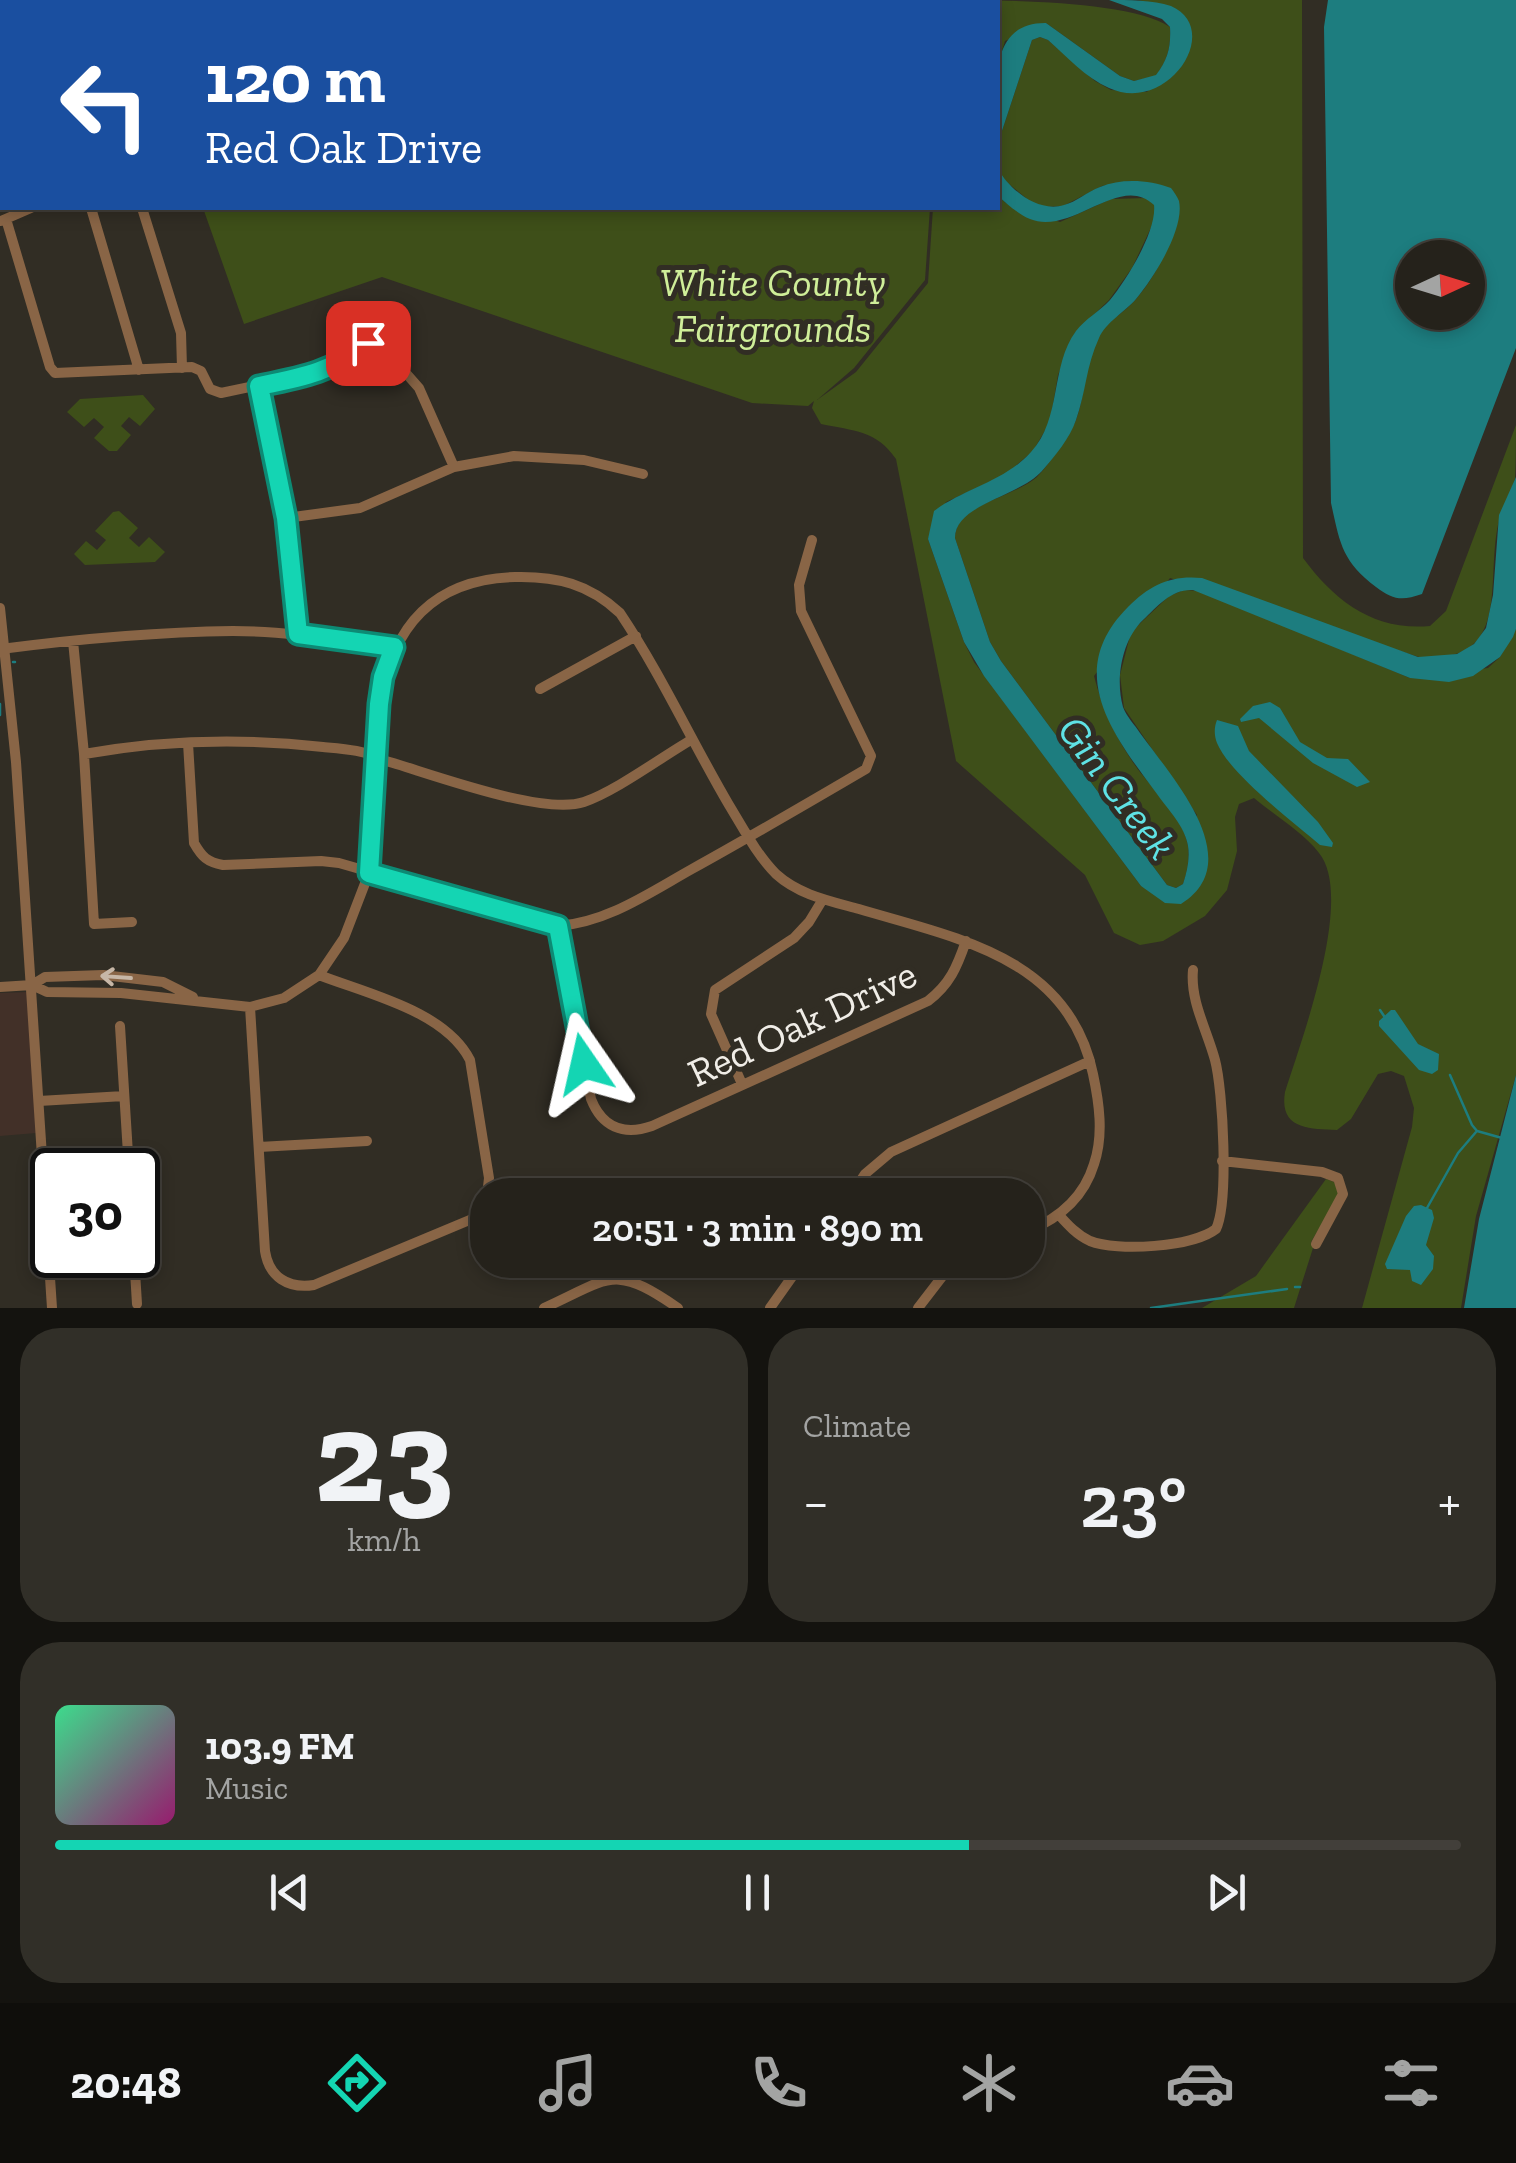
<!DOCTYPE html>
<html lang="en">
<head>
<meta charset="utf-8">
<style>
	body { margin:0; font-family:"Zilla Slab",serif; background:#312f28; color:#f1f3f6; height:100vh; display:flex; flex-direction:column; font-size:38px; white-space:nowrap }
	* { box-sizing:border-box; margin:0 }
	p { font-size:32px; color:#a3a4a3 }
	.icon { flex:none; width:55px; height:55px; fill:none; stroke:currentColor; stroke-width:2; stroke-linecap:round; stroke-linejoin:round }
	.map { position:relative; height:1308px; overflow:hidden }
	.sheet { display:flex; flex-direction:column; gap:20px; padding:20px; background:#14130f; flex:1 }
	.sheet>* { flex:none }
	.banner { position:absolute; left:0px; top:0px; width:1000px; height:210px; box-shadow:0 5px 15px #0003,0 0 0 2px #423f3a; background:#1a4fa0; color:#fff; overflow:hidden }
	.needle { width:65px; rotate:86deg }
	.buttons { position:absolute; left:1395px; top:240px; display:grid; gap:20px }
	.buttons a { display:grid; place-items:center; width:90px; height:90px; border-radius:50%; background:#25221b; box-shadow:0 5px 15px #0003,0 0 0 2px #423f3a; font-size:50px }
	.speed { position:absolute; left:30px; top:1148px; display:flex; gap:20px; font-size:50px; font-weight:700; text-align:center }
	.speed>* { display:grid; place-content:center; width:130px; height:130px; border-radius:50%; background:#25221b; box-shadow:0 5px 15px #0003,0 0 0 2px #423f3a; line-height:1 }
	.speed .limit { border:5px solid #111; border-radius:15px; background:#fff; color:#111 }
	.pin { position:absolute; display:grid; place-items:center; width:85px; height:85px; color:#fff; margin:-42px; border-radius:20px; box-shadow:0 5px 15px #0006 }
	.me { position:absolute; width:110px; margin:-55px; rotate:349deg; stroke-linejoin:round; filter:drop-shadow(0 0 8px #0008) }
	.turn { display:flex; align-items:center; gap:35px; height:210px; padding:0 40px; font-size:45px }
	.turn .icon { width:130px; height:130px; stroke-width:2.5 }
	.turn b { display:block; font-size:70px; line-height:85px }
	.big { font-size:75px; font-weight:600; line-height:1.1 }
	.sheet .tile { flex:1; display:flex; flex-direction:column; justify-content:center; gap:15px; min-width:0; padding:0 35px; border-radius:40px; background:#312f28 }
	.sheet .dial { align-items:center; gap:0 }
	.dial b { font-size:130px; line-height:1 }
	.song { display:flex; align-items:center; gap:30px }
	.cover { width:120px; height:120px; border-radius:15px; background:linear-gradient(135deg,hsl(150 70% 55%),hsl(320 70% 35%)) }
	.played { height:10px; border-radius:5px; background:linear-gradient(90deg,#14d5b3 65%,#423f3a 65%) }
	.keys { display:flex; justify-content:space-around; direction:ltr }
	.heat { display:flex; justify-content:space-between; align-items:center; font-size:55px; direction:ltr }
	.sheet .tiles { flex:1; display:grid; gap:20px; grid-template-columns:1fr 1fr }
	.tile:last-child { grid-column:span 2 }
	.trip { position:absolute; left:470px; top:1178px; width:575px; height:100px; border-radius:40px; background:#25221b; box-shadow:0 5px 15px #0003,0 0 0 2px #423f3a; font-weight:600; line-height:100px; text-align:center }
	.tabs { display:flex; height:160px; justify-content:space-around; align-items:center; background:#0f0e0b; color:#a3a4a3 }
	.tabs .icon { width:70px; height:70px }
	.tabs .active { color:#14d5b3 }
	.tabs b { font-size:45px; color:#f1f3f6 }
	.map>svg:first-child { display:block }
	.medical { fill:#423028 }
	.green { fill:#3e4f19 }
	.water { fill:#1d7d7f; fill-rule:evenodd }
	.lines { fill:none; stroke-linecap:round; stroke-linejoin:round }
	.stream { stroke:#1d7d7f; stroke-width:2.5 }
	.minor { stroke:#896546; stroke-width:10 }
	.oneway { stroke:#c7b7a7 }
	.route-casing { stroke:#0d8a74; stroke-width:25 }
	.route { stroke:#14d5b3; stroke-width:18 }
	.labels { text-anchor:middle; stroke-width:10; stroke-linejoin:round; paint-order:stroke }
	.park-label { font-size:40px; font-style:italic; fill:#cfee99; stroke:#312d24 }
	.street-label { font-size:40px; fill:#f0ede7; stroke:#312d24 }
	.water-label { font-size:42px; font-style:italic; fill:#5fe2e5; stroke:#312d24 }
</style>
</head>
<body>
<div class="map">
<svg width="1516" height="1308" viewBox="0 0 1516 1308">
	<rect width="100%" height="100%" fill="#312d24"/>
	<path class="medical" d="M28,992l8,141 -36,3v-143z"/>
	<path class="green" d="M79,0h860l-859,2z
		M944,0c56,0 186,0 226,27 1,20 -2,32 -14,49l-22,5 -14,-5 -74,-53 -41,18 -7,23v-62h-54z
		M1138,0h164l1,558c32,43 70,73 127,68l16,-15 70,-186c0,16 0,39 -1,54 -6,18 -15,32 -18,51 -10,60 12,134 -78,127l-249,-79 -76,98c8,31 20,58 38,85 17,26 51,53 56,85 2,12 -1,26 -5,38l-7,4 -9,-3 -166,-224 -11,-19 -35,-104c0,-34 58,-40 82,-61 10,-10 34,-44 39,-57 11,-28 7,-63 26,-89 9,-12 24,-20 34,-32 24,-28 38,-61 43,-97l-49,-21 -28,5 -39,20 -19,1 -12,-4 -29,-24 -5,-10v-26l34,-103 8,-3 8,3 47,41 16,9 36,2 44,-64c-13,-25 -29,-22 -53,-28z
		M998,196l8,7 54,19 51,-23 36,-1 8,7 1,12 -24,51 -23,32 -34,33 -17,42 -8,47 -17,29 -28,24 -59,27 -18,37 36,103 10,20 167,224 40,18 16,-89 -73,-107 -4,-33 11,-43 38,-36 15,-6 16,1 210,87 78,-10 12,-11 16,-28v446l-40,141 -15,92h-99l50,-181 2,-19 -10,-32 -13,-5 -13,3 -27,45 -14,11c-29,-1 -58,-1 -52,-38 16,-51 70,-195 34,-239 -16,-21 -45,-38 -65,-55l-15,6 -4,13 2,34 -10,39 -22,26 -42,25 -23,4 -26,-12 -29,-58 -129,-114 -60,-302c-20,-29 -42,-28 -75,-35l-9,-16 2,-7 -6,5 -56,-3 -370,-126 -138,47 -41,-116h727l-5,72 -71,88 -37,32 39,-28 72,-89 5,-75h65z
		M143,395l12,14 -15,17 -11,-9 -8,9 10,9 -14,16h-8l-15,-13 10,-11 -10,-9 -10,9 -17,-15 13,-13z
		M119,511l19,17 -9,10 10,9 10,-10 16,15 -10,10 -70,3 -11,-11 12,-13 11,9 9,-10 -11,-9 18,-19z
		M1326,1179l8,3 5,7 -2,9 -26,44 2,6 -19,60h-92l54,-32z"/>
	<path class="water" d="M1109,0c19,0 44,0 62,6 53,23 -3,109 -62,82 -23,-10 -43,-32 -61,-48l-8,-3 -8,3 -34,103c-1,-43 -15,-121 48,-120l74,53 14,5 22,-6c12,-16 15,-28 14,-48l-8,-8z
		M1328,0h188v348l-94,246c-20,7 -29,6 -46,-7 -34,-26 -36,-43 -45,-84l-7,-476zM1412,258h56v54h-56z
		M998,169c12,21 40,44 66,36 12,-3 23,-13 36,-18 22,-9 49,-7 71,1 3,4 6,8 8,13 6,28 -26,78 -43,98 -11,13 -30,23 -37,39 -13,28 -13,54 -23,82 -6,18 -21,36 -34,51 -23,26 -87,33 -87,67l35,104 11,19 166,224 9,3 7,-4c4,-12 7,-25 5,-38 -3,-20 -20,-36 -31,-52 -44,-59 -94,-122 -29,-187 22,-22 42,-32 74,-29l216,79 39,-3 17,-10 12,-16 7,-33 6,-80 17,-38v152l-3,8 -13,20 -27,19 -24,6 -39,-4 -217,-88c-22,-1 -35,16 -50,30 -21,20 -28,59 -20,87 3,9 12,18 17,26 30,42 110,128 41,171l-16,-1 -24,-17 -157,-210 -20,-34 -36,-103 6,-28c31,-23 70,-29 97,-59 31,-33 19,-86 45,-121 9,-12 24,-20 34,-31 17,-21 47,-69 44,-95 -34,-33 -82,31 -124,14 -12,-5 -23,-15 -32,-23z
		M1270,702l10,6 20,34 27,16 21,1 22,23 -13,5 -44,-24 -54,-45 -18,4 -1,-3 13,-13z
		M1217,720l21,6 11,25 69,71 15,21 -1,4 -12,-2c-26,-22 -91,-72 -103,-102 -3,-8 -3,-16 0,-23z
		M1391,1010h4l23,34 21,10 -1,16 -6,4 -13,-4 -40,-44v-5z
		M1516,1075v233h-52l15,-89z
		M1421,1205l11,5 2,8 -8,27 8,11 -1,13 -12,16 -9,-4 -2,-11 -23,-1 -2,-5 21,-48 8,-10z"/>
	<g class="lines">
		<path class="stream" d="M13,662h2
			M0,704v11
			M1380,1010l4,6
			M1450,1075l22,50 5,6 25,7
			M1427,1208l31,-55 18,-21
			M1295,1287h5
			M1151,1308l136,-19"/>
		<path class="minor" d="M12,0v2
			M73,0l1,2
			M282,0v2
			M0,58l2,-3
			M91,208l48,162
			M142,208l39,125 1,35
			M6,219l44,148 5,6 137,-6 9,4 9,18 11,4 101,-21 26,-13 27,-21 44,50 35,79
			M1,221l30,-13
			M259,386l27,132 12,116
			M286,518l74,-10 94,-41 60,-11 70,4 59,14
			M0,608l16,154 36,546
			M73,641l11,113 10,170 38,-2
			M1,649c77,-10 154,-17 232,-18 54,0 108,9 162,16
			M540,689l96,-53
			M188,743l6,100c8,14 13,19 29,22l98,-4 18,2 219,63c50,-4 91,-33 134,-57 58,-32 116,-66 174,-100l5,-13 -70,-145 -2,-26 13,-45
			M84,754c79,-14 159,-16 239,-7 22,2 41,3 60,13 46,13 159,56 201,42 32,-11 76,-44 107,-62
			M558,926l33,173c11,28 32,37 61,27l276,-125c22,-17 29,-34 38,-60
			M32,985l15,7 74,1 129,14 34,-9 35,-23 25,-37 25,-65 10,-168c13,-79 54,-126 136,-128 42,-1 74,7 105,36 41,61 72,129 109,192 14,23 28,50 47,69 23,21 54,27 83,35 97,29 210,48 234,165 6,28 11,61 1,90 -10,33 -34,54 -66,67
			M0,987l32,-2 13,-8 58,-2 60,7 30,15
			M250,1007l15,244c4,26 23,38 49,34l158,-66 14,-14 3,-27 -19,-118c-25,-49 -102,-66 -151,-85
			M120,1026l9,144
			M742,1084l-31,-70 4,-24 79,-52 15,-16 14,-23
			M39,1101l85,-5
			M259,1147l108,-6
			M1222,1161l100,11 16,6 5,16 -27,50
			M851,1195l14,-21 26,-22 199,-91
			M1059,1215c9,10 18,20 31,26 27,11 103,6 126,-12 13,-27 7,-139 -1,-169 -8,-30 -25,-59 -22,-90
			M134,1255l3,49
			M50,1267l84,-6
			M544,1308c66,-30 69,-45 134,0
			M770,1308l34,-48
			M918,1308l37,-48"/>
	</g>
	<defs><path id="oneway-shaft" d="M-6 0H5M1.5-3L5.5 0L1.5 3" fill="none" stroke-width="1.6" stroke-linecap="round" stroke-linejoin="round" transform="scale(2.5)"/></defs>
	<use class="oneway" href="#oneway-shaft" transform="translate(116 977) rotate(-176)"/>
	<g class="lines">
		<g class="route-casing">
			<path id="route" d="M368,343c-36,29 -64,34 -109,43l27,132 12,116 96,13 -11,30 -4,27 -10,169 189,53 26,138"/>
		</g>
		<use href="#route" class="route"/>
	</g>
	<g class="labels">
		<g class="park-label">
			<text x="773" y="296">White County<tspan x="773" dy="46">Fairgrounds</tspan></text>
		</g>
		<g class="street-label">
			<text transform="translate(802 1023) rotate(-25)" y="14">Red Oak Drive</text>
		</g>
		<g class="water-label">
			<text transform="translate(1118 787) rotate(53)" y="15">Gin Creek</text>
		</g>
	</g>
</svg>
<div class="buttons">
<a><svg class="needle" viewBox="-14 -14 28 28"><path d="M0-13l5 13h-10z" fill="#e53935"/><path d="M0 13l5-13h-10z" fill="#a3a4a3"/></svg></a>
</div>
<div class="speed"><div class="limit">30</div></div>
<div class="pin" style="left:368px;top:343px;background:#d93025"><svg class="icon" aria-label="arrive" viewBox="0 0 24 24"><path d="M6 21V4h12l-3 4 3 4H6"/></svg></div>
<svg class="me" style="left:584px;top:1064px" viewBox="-20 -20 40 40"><path d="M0-17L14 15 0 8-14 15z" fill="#14d5b3" stroke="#fff" stroke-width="4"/></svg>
<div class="trip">20:51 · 3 min · 890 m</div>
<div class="banner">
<div class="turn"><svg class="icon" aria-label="left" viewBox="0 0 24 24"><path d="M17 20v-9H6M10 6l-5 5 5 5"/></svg><div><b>120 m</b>Red Oak Drive</div></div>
</div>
</div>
<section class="sheet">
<div class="tiles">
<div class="tile dial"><b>23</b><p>km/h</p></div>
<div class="tile"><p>Climate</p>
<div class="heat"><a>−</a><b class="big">23°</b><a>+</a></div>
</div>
<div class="tile">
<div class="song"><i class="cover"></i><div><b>103.9 FM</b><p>Music</p></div></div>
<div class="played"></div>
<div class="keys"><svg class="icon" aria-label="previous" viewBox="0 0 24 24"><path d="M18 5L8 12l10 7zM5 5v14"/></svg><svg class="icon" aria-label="pause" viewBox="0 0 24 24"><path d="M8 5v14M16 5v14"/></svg><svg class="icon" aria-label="next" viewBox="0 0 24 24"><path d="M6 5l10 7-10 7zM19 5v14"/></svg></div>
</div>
</div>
</section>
<nav class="tabs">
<b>20:48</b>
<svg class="icon active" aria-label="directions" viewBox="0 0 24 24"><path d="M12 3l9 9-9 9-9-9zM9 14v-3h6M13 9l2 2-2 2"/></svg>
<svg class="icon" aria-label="music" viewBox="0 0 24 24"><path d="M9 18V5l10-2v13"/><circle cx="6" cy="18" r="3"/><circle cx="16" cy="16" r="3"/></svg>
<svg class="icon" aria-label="phone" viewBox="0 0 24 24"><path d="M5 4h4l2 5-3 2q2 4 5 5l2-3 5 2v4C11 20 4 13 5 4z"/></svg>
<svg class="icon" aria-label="climate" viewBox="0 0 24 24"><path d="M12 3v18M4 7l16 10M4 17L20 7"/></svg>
<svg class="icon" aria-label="car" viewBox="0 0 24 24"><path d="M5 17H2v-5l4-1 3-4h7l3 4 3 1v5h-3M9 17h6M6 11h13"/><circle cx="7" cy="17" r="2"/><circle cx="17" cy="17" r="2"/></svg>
<svg class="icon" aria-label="filters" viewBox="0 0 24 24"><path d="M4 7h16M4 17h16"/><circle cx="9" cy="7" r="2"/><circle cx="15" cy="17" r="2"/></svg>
</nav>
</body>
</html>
